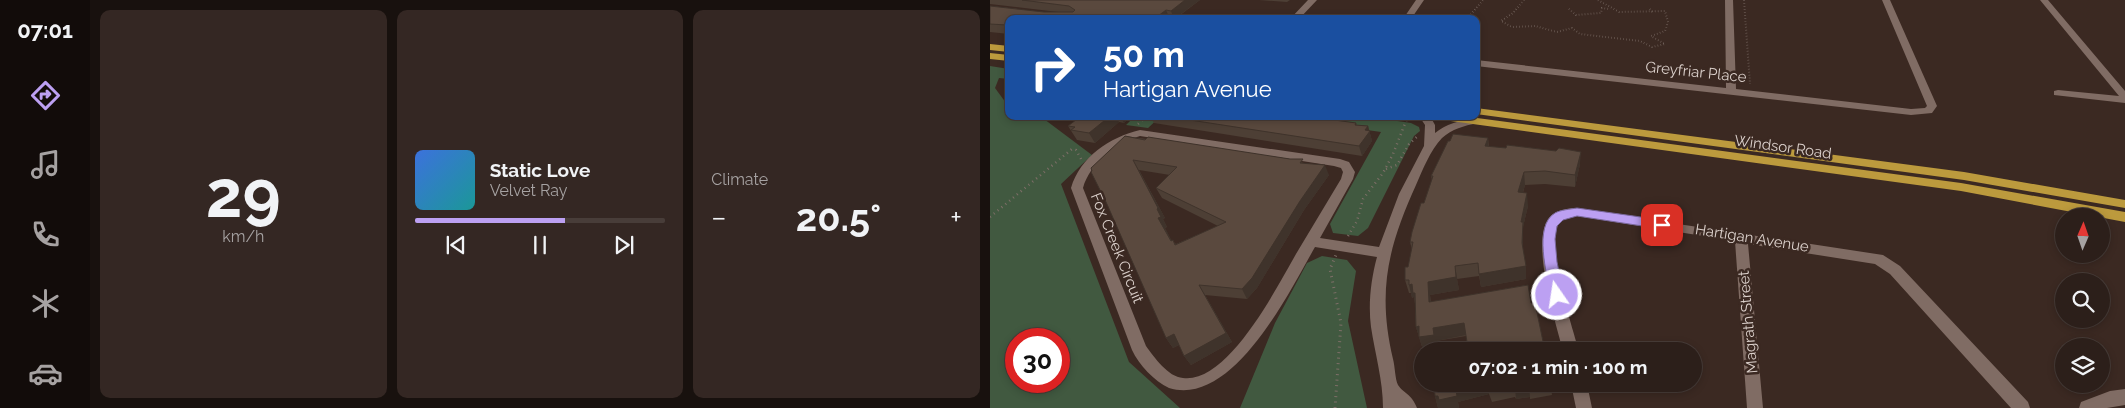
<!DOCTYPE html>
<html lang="en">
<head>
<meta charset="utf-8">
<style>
	body { margin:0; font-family:Raleway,sans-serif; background:#342723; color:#f1f3f6; height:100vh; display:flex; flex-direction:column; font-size:19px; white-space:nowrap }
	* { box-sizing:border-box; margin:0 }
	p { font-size:16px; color:#a6a2a2 }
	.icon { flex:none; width:28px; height:28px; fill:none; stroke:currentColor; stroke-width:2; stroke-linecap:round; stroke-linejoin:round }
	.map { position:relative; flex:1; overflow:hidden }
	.details { display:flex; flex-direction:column; gap:10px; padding:10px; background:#18110e; width:900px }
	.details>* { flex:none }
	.hud { position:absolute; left:15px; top:15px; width:475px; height:105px; border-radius:10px; box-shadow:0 2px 8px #0003,0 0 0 1px #483d39; background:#1a4fa0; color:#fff; overflow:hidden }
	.needle { width:32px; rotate:2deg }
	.fabs { position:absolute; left:1065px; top:208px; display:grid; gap:10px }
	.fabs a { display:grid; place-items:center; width:55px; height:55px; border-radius:50%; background:#2c1f1a; box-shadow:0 2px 8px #0003,0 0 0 1px #483d39; font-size:25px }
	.speed { position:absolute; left:15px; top:328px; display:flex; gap:10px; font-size:25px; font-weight:700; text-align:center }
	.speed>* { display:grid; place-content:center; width:65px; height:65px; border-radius:50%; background:#2c1f1a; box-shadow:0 2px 8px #0003,0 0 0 1px #483d39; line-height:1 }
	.speed .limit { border:8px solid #d22; background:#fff; color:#111 }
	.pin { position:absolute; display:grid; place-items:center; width:42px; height:42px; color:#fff; margin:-21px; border-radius:10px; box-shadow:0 2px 8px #0006 }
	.me { position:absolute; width:55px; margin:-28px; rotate:347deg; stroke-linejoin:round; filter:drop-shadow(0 0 4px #0008) }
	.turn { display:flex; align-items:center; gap:18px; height:105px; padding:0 15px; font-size:22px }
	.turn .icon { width:65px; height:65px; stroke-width:2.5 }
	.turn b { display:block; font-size:35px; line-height:42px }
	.big { font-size:38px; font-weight:700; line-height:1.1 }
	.details .widget { flex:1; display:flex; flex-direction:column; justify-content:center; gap:8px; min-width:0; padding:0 18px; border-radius:10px; background:#342723 }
	.details .dial { align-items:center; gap:0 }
	.dial b { font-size:65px; line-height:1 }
	.song { display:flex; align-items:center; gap:15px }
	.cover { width:60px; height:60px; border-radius:8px; background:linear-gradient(135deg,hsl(220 70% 55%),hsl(180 70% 35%)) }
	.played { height:5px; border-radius:2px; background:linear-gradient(90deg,#bca0f2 60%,#483d39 60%) }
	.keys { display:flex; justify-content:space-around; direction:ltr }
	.heat { display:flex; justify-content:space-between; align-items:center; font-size:28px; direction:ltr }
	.details .tiles { flex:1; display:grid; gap:10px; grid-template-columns:repeat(3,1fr) }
	.trip { position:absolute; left:424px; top:342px; width:288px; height:50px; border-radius:25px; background:#2c1f1a; box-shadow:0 2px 8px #0003,0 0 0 1px #483d39; font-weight:700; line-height:50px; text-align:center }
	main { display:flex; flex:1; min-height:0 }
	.menu { display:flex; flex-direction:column; width:90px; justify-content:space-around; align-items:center; background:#120c0a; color:#a6a2a2 }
	.menu .icon { width:35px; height:35px }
	.menu .on { color:#bca0f2 }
	.menu b { font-size:22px; color:#f1f3f6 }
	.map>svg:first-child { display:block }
	.green { fill:#415940; fill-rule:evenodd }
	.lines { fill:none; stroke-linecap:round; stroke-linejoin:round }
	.path-far2 { stroke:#7e6f68; stroke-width:2; stroke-dasharray:0.5 2.5; stroke-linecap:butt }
	.path-far1 { stroke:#7e6f68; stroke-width:2.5; stroke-dasharray:1 4; stroke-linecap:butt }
	.path { stroke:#7e6f68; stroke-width:3; stroke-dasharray:1 4.5; stroke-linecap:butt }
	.minor { fill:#806c64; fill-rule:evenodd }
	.major { fill:#bc9a3d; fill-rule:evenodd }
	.wall { fill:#4d3f35; fill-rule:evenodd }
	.shaded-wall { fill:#3f332b }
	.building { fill:#5a493e; stroke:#3f332b; fill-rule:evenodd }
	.route { fill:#bca0f2; stroke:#7a689d }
	.labels { text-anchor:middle; stroke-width:5; stroke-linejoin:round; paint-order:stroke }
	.street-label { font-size:15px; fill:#dcd1cc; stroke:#3b2922 }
</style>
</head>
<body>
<main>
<nav class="menu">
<b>07:01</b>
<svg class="icon on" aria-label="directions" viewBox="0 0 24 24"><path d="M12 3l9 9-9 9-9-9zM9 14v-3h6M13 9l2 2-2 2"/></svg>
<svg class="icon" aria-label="music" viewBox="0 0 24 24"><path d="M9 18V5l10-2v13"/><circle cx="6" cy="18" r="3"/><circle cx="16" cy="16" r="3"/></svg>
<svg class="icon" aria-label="phone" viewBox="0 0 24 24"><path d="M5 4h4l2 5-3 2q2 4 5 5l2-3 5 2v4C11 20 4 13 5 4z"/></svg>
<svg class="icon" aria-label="climate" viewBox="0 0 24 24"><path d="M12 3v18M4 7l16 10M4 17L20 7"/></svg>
<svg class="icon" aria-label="car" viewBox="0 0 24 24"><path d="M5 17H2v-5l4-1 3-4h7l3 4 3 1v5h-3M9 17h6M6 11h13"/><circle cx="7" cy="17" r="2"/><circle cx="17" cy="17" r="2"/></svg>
</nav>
<section class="details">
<div class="tiles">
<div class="widget dial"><b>29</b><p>km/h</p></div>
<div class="widget">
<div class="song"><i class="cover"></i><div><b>Static Love</b><p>Velvet Ray</p></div></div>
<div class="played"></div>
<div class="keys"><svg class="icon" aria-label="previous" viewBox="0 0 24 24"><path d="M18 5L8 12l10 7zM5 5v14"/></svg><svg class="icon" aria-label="pause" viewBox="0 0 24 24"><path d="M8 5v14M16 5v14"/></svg><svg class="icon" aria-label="next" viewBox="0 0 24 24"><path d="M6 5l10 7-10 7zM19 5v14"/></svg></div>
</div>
<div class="widget"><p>Climate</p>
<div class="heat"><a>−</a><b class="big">20.5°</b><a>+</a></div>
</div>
</div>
</section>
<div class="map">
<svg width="1135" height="408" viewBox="0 0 1135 408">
	<rect width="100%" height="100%" fill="#3b2922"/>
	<path class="green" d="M0,66l19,3v10l-10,-1 -4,10 14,19v9h31l52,39 -31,29 68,178 51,46h-190zM26,339h43v42h-43z
		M145,116h26l-13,12 -22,-3z
		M279,116h95l47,7 8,4 1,4 -6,5 -46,92 -10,8 -25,-3 -3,-9 51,-92z
		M332,256l25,4 9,11 -8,50 19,87h-127l35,-85 32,-60z"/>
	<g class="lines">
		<path class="path-far2" d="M534,0l-11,13 -12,8 11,6 23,-1 22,6 15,-4 8,6 60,7 12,6 13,-3 -14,-8 14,-5 3,-9 -3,-11 -46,1 -21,-12
			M754,0l6,84
			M579,9l7,6 25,-2 1,-5 7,1
			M660,9l3,4
			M477,19l16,-19"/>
		<path class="path-far1" d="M148,124l9,-8
			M396,169l11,-4 12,-21 10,-9
			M0,217l82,-68 4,1 5,9
			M358,236l9,-15 6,-22 20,-26 10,-19 15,-38"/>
		<path class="path" d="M345,408l6,-85 -11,-54 6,-14"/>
		<path class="minor" d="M318,0h9l-18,19h-9z
			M426,0h8l-13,19h-8z
			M735,0h8l3,89 175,20 14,-1 2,-2 -45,-106h8l47,106 -5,7 -21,2 -435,-49v-6l250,28z
			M1050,0h8l77,91v12l-71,-8v-4l4,-1 61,6z
			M429,116h11l5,9v8c11,-9 24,-12 38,-15l5,3 -1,2c-13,3 -25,6 -35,15 -12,13 -19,31 -26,47 -28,62 -39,106 -23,174 2,7 2,20 5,26 6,9 13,8 19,23h-34c0,-28 -8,-54 -12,-81 -3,-23 0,-48 6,-70l-62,-10c-24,42 -82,161 -146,141 -15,-7 -30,-23 -37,-38l-61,-162c9,-31 39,-51 69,-58l200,29 9,3 6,10 -2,7 -33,59 59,9 20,-53 25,-48 1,-21zM150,136l194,30 7,2 2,4 -2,7c-15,25 -30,50 -45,75 -19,33 -68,130 -113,124 -15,-1 -29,-21 -37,-32l-63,-158c7,-25 33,-45 57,-52z
			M583,208l310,47 17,11 128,136 2,6h-19l-121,-134 -15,-10 -127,-20 15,164h-16l-12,-167 -158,-25 -9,1 -8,5c-16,20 12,104 19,129h-16c-7,-28 -33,-109 -14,-133 5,-7 16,-9 24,-10z
			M581,384h16l5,24h-16z
			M1135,389v16l-18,3h-28l2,-6 29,-11z"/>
		<path class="major" d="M0,44l19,2v6l-19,-2z
			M0,53l19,2v6l-19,-2z
			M486,108l488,64 161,28v8l-161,-28 -488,-66z
			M441,116h31l499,67 164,29v10l-164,-31 -525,-72z"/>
	</g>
	<path class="wall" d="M0,0h210l-25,19h-166v15l-19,-2v-26l54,6h14l-68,-8z
		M269,0h31l-3,2z
		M88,116h54l-8,7 -5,-1 -24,21 -18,-3 -9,-14 12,-9z
		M160,116h156l50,7 1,2 11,1 4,15 -10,15 -208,-33z
		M135,136l165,23 14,4 25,12 -25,35 -47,78 -10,11 -42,-4 27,47 -41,23 -7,-9 -5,-11 -6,3 -7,-10zM149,170l31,5 -14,13 6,10 56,28 -42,18 -5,-4 -6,-12 2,-1 -4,-8 2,-1z
		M498,138l1,8 91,18 -5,23 -30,-3 -20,1 -2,8 5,13 -5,21v23l3,29 -45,8 -2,-11 -22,3 2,11 -29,5 1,7 97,-17 -61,57 -1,-6 -30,5 1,6 -14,3 -7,-23 -1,-23 -1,-7 -2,1 -1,-5h-2l-4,-13 7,-30 -2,-8 22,-62 -1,-4z
		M444,384h117l1,11 -22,4v-2l-14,2 -1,-2 -23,5 -3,-8 -31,8 1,6h-21l-3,-12z"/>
	<path class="shaded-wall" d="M195,0h15l-26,19 -3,-8z
		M176,10l4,9h-16z
		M120,116h6l3,6 -24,21 -6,-10z
		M130,116h12l-8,7z
		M378,126l4,15 -10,15 -3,-10 6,-16z
		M498,138l1,13 -4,-5z
		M591,152l-1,12 -5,23v-12z
		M143,160l32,58 -2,1 4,8 -2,1 12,22 -19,-32z
		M335,165l4,10 -25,35 -47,78 -10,11 -5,-10 58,-88z
		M534,172l1,13 -6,20 -1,-13z
		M537,193l1,13 -5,21v29l-2,-34z
		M465,266l4,24 -29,5 2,20 -3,-13 -1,-20z
		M536,266v13l-45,8 -2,-13z
		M422,284l3,9 1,13 -2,-9 -2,1 -3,-13z
		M209,285l33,57 -41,23 -7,-9z
		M474,323l2,12 -30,6 1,6 -14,3 -7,-23 3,-1 14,2z
		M184,334l7,10 -8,4 -7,-10z
		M488,384h9l2,10 -31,8 1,6h-21l-3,-12 21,-6z
		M539,385l1,12 -14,2 -1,-12z"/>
	<path class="building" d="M32,0h163l-14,11 -5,-1 -12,9h-145v8l-4,-1 2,-1 -17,-1v-18l54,6h29l2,-2 -6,-4z
		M91,116h29l-21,17 -18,-3 4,-3 -7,-1z
		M174,116h142l50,7 -1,2 13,1 -3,4 5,1 -11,15z
		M463,134l35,4 -3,8 21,2 1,-3 49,6 3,-3 22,4 -6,23 -30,-4 -21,1 -6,20 9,1 -6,29h2l-1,21 4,23 -47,8 -1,-11 -23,3 1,11 -28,5 1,20 99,-17 3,18h4l10,48h-114v-1l36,-8 -3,-19 -31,5 1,7 -15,2v-11l-3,1 -1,-34h-2l-1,-9 -3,1v-5h-4v-13h3l5,-25h-3l2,-10 9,-29h3l9,-27h-2l2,-4 15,-31h2z
		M135,136l20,4 3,-3 142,22h13l-3,4 25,2 -25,36 -48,77 -10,11 -43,-4 27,48 -42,23 -10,-22 -8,4 -60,-136 -15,-30 1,-1 -1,-3zM143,160l44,7 -21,21 70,34 -51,23 -2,-5 -2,1 -13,-23 3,-1 -4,-8 1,-1z
		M444,384h44l-22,6 1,6 -18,4 -1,-4h-3z
		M498,384h60l-18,3 -1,-2 -14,2 -1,-2 -24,5z"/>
	<path class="route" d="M587,208l85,12 6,5 -6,4 -85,-13 -14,4 -6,6 -2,13 2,23 7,33 -2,3 -5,2 -4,-2 -2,-3c-4,-20 -18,-69 4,-82 5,-3 16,-4 22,-5z"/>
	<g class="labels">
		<g class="street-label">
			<text transform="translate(706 72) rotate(6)" y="5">Greyfriar Place</text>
			<text transform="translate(793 147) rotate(8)" y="5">Windsor Road</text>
			<text transform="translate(762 238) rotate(9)" y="5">Hartigan Avenue</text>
			<text transform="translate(127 248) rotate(68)" y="5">Fox Creek Circuit</text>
			<text transform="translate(758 322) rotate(-95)" y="5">Magrath Street</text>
		</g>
	</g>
</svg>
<div class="fabs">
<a><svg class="needle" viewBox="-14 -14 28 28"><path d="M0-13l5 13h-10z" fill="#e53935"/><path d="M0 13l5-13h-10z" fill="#a6a2a2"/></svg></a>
<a><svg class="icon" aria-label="search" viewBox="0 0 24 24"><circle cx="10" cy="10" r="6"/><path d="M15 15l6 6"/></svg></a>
<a><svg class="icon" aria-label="layers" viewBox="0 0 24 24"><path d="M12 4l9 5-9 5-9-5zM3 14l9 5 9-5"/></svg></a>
</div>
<div class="speed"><div class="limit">30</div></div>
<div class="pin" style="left:672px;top:225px;background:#d93025"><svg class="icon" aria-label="arrive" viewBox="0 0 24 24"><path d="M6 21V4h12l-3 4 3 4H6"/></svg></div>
<svg class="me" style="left:567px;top:295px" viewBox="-20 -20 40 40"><circle r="17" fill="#bca0f2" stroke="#fff" stroke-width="3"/><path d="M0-11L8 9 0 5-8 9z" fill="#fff"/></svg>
<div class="trip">07:02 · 1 min · 100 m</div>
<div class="hud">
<div class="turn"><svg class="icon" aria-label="right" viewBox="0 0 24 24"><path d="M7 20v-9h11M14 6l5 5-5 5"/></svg><div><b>50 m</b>Hartigan Avenue</div></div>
</div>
</div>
</main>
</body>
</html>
